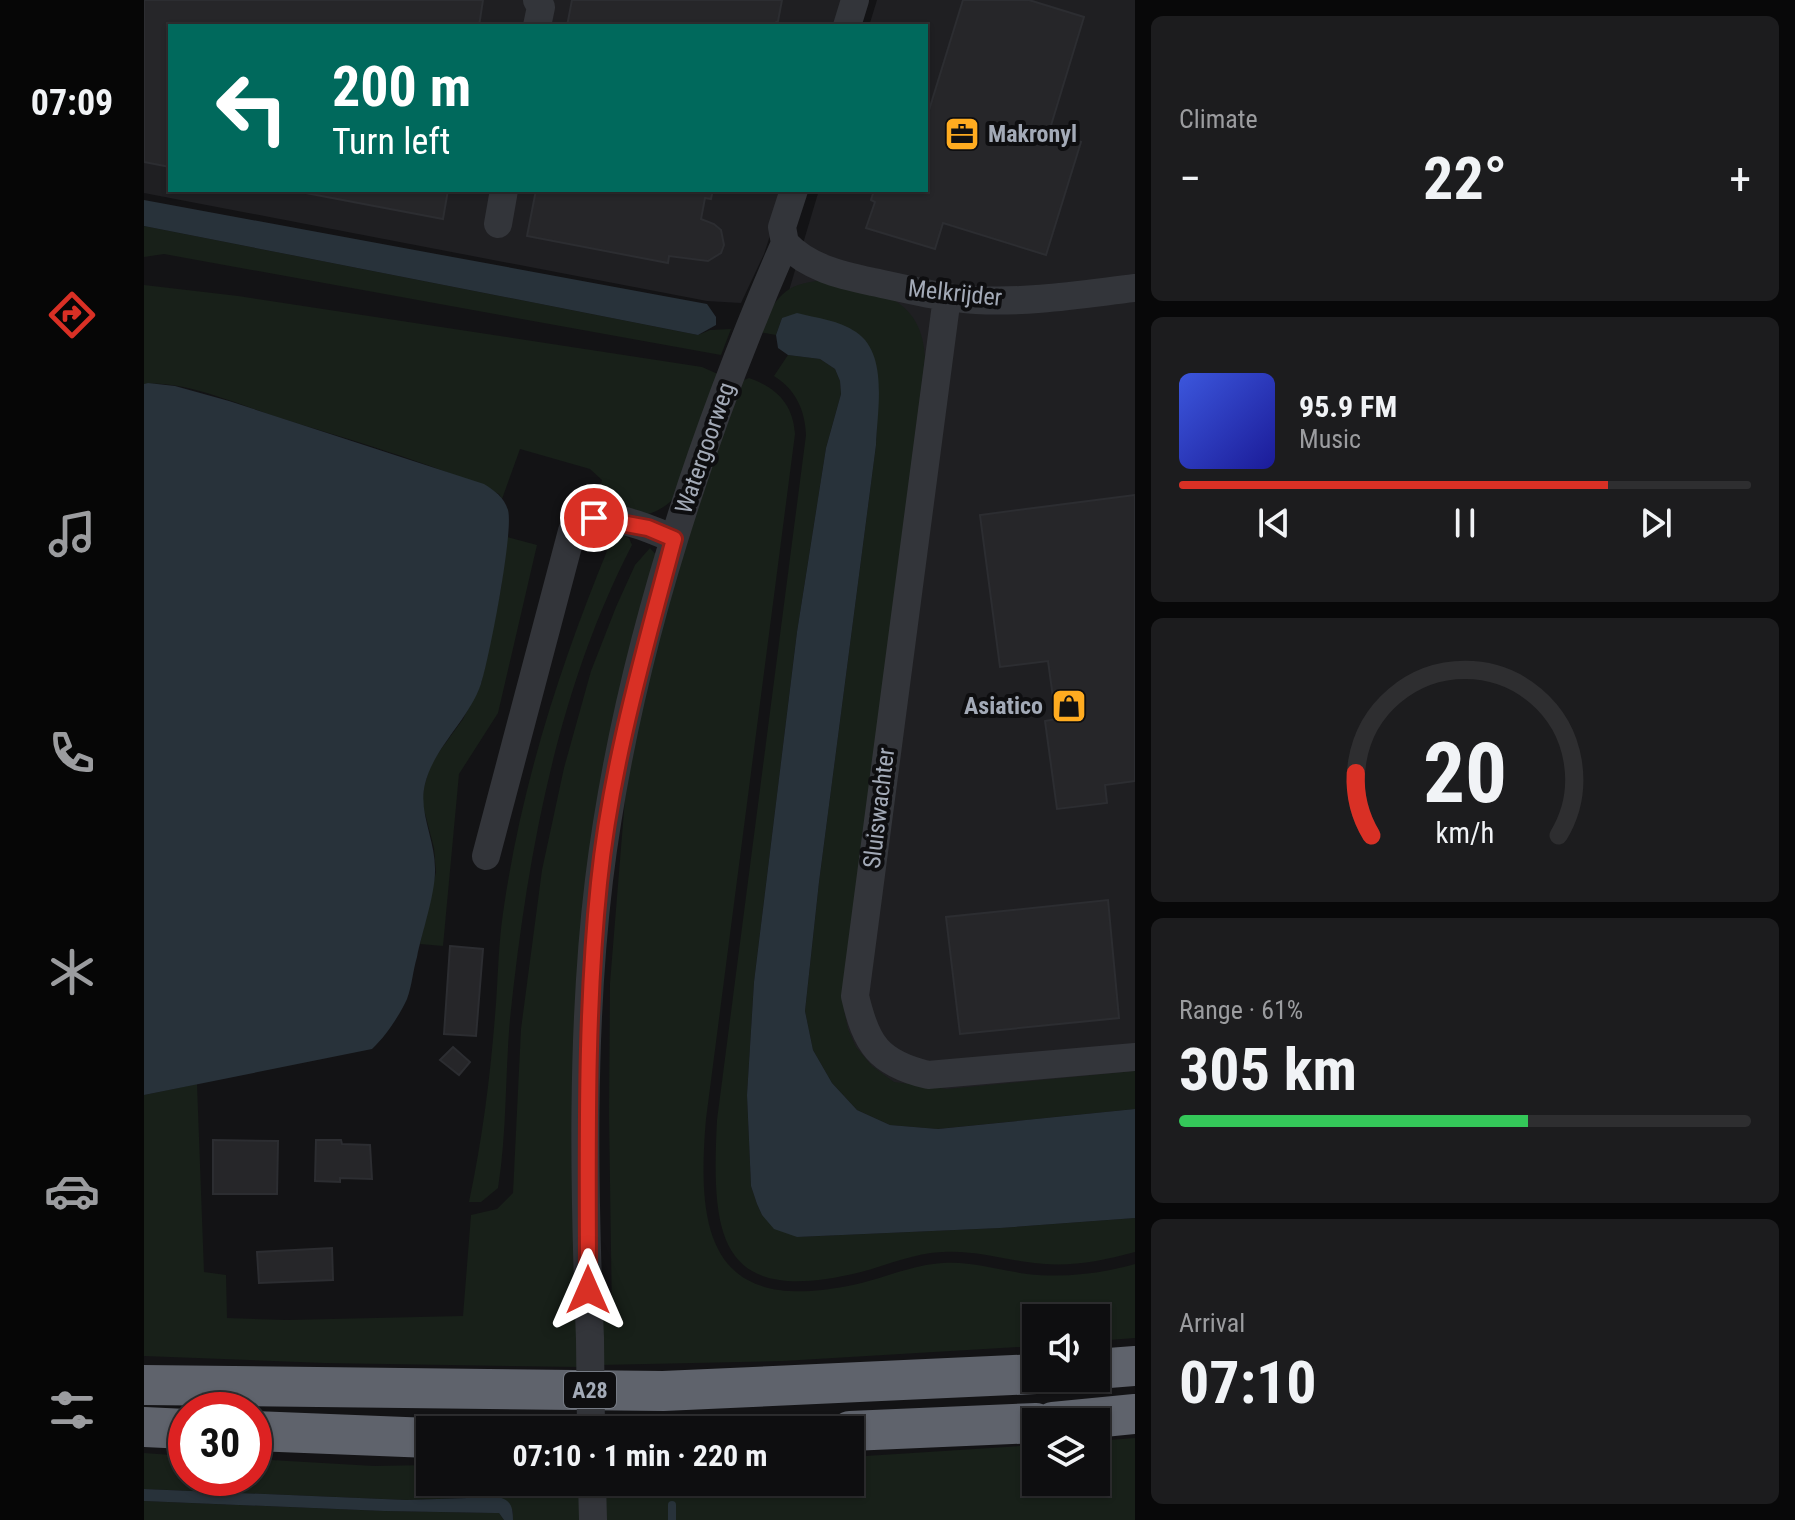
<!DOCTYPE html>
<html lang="en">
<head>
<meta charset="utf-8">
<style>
	body { margin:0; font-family:"Roboto Condensed",sans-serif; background:#1c1c1e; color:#f1f3f6; height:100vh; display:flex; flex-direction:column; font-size:30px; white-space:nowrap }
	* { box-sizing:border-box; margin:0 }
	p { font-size:26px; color:#9b9c9f }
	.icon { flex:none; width:44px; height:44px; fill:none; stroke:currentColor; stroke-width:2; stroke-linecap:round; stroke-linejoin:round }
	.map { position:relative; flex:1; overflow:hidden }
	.details { display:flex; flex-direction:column; gap:16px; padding:16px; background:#080809; width:660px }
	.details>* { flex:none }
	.guide { position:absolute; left:24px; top:24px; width:760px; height:168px; border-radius:0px; box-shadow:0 2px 6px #0004,0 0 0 2px #2e2e30; background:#00695c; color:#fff; overflow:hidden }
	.fabs { position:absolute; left:878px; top:1304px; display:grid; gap:16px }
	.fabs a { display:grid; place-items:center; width:88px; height:88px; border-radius:0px; background:#0e0e10; box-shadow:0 2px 6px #0004,0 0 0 2px #2e2e30; font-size:40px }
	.speed { position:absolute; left:24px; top:1392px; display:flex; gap:16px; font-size:40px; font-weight:700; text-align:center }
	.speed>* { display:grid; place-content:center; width:104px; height:104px; border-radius:50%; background:#0e0e10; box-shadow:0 2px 6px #0004,0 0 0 2px #2e2e30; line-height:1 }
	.speed .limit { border:12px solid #d22; background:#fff; color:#111 }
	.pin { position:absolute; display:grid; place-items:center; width:68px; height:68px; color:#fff; margin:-34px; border:4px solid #fff; border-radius:50%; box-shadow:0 2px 8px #0007 }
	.me { position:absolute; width:88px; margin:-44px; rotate:0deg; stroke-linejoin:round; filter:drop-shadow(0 0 6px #0008) }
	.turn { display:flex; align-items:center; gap:28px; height:168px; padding:0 32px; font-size:36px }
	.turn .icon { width:104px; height:104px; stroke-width:2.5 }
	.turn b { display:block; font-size:56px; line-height:68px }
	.big { font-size:60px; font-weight:700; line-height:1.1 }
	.details .card { flex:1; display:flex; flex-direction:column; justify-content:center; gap:12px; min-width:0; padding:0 28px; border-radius:12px; background:#1c1c1e }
	.details .dial { align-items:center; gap:0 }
	.dial svg { height:208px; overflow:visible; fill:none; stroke:#2e2e30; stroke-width:7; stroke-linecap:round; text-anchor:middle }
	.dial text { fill:#f1f3f6; stroke:none }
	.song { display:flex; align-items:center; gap:24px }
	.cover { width:96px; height:96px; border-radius:12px; background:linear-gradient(135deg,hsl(230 70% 55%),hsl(240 70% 35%)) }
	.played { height:8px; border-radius:4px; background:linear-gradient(90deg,#d93025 75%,#2e2e30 75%) }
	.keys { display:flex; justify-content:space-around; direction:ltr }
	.heat { display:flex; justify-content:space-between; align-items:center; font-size:44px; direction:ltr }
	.charge { height:12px; border-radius:6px; background:linear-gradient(90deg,#34c759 61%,#2e2e30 0) }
	.trip { position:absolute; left:272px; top:1416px; width:448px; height:80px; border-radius:0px; background:#0e0e10; box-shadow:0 2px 6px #0004,0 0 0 2px #2e2e30; font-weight:700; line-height:80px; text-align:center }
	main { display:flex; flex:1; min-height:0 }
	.tab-bar { display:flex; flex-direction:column; width:144px; justify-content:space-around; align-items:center; background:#060606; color:#9b9c9f }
	.tab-bar .icon { width:56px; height:56px }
	.tab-bar .active { color:#d93025 }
	.tab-bar b { font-size:36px; color:#f1f3f6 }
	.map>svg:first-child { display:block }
	.built { fill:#1f1f22 }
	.green { fill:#182019 }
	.water { fill:#28323a }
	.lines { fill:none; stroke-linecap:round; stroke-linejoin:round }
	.stream { stroke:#28323a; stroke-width:8 }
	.building { fill:#262629; stroke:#2c2d31; stroke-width:2 }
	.minor { stroke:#33353a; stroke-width:28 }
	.highway { stroke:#5f636c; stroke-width:40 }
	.minor-bridge { stroke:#33353a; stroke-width:28 }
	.route-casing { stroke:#8d1f18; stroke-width:20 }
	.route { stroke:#d93025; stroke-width:14 }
	.labels { text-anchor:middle; stroke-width:8; stroke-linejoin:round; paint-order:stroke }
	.shield { fill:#0e0e10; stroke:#767b85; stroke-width:2 }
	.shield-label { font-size:22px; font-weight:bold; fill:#a3aab7 }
	.poi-label { font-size:24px; font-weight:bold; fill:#a3aab7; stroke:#0e0e10; text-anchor:start }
	.street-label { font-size:24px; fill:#a3aab7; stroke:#0e0e10 }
</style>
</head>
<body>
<main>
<nav class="tab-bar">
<b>07:09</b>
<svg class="icon active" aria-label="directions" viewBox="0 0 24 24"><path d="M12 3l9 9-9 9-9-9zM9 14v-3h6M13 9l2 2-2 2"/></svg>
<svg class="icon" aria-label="music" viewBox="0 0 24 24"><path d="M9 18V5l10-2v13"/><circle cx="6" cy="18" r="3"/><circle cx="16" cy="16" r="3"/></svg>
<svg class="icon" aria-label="phone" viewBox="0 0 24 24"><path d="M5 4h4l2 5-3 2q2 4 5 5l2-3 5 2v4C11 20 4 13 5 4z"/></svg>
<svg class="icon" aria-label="climate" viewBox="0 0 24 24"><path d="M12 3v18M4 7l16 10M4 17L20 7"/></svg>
<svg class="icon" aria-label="car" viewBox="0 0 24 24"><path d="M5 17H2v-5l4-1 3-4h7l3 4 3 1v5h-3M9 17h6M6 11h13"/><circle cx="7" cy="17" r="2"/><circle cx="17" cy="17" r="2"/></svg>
<svg class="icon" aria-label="filters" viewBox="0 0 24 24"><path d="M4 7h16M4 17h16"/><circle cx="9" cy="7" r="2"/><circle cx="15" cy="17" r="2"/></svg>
</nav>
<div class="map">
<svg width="991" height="1520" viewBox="0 0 991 1520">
	<rect width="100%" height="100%" fill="#131315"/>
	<path class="built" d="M0,0h702l-9,26h-667v164h615l-21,64 -23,49 -34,-2 -563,-108z
		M733,0h258v1091l-227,25 -83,-94 65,-614 -105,-104 34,-114h107v-164h-57z"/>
	<path class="green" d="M0,226l554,109 12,-5 21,-1 -10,26 -557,-101 -20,3z
		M685,280c50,10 93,19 96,77l-80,623 -1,30 4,19 8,18 16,19 22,16 53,7 188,-18v38l-197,20 -48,-4 -33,-15 -25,-27 -19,-33 -8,-39 14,-129 57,-437 2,-65 -96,-62 -6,17 -17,-3c18,-37 26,-50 70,-52z
		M0,285l94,11 464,71 18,8 -46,123c-19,21 -56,26 -77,6l5,-24 -12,-11 -70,-20 -18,50 -3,-5c-72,-33 -149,-54 -225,-78 -37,-12 -91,-36 -130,-32z
		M644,355l32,4 15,10 5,12 1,13 -15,54 -29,184 -43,350 -7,113 4,91 6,18 5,11 35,22 203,-9 135,-10v34c-36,10 -71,16 -108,10 -29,-4 -55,-12 -84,-10 -29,1 -55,13 -82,20 -142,35 -150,-33 -144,-152l89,-685c-1,-25 -10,-45 -32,-59z
		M605,378c28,10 44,26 46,56l-89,685c-10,115 5,194 142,167 32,-6 62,-21 95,-23 29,-2 55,7 84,11 37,4 72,0 108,-10v74l-39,3v-23h-60v28l-253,15 -183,4v-50l12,1 -3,-201 1,-132 17,-209 51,-221 66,-173z
		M479,535l6,3 3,7c-75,145 -105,312 -122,474 -5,56 -3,114 -12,169l-17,14h-12c13,-61 21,-123 26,-186 3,-34 3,-69 8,-103 18,-127 57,-248 106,-367l7,-9z
		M363,537l30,8 -39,168 -39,61 -16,172 -23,-2 16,-72 -2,-24 -12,-46 2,-15 7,-24 32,-44 18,-35 20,-96z
		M506,548l8,9 -39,160 -39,650 -256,-4 -180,-7v-261l53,-11 7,188 22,3 1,43 60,2 176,-4 8,-101 26,-6 16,-16 8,-164 21,-159 22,-102 27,-97 25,-64 19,-42z
		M991,1438v82h-532l-1,-38h248v-25l186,-12v37h60v-41z
		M0,1453l42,3v22h68v-19l120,7 56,-1v17h152l-1,38h-68v-9l-15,-14 -92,3 -262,-11z
		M0,1501l240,10 110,2h5l5,7h-360z"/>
	<path class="water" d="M0,200l563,104 9,13v8l-18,10 -554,-109z
		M653,313c19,5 42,7 59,19 33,22 21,79 20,113l-57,437 -14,129 8,39 19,33 25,27 33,15 48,4 197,-20v109l-135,10 -203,9 -23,-8 -12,-14 -5,-11 -6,-18 -4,-91 7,-113 43,-350 29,-184 15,-54 -1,-13 -5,-12 -15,-10 -32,-4 -10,-7 -2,-13 6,-17z
		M4,383l27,3 54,15 255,83c11,7 20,13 24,26 6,21 -19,150 -27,174 -13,37 -47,63 -56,100 -7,28 10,55 10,84 1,24 -13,64 -18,89 -4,13 -5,29 -10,42 -8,17 -21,37 -35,50l-228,46v-711z
		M0,1489l262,11 92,-3c13,3 15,10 15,23h-9l-5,-7h-5l-110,-2 -240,-10z"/>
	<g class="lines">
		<path class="stream" d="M528,1520v-15"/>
	</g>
	<path class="building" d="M0,0h339l-4,26h-309v141l-26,-5z
		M428,0h210l-4,21 -9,5h-202z
		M819,0h66l55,17 -35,115 32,10 -35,113 -103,-32 -8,26 -69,-21 9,-26 -4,-2 3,-10h52v-70z
		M146,190h158l-5,29z
		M392,190h177l-2,9 -6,-1 -4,21 13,5 7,6 3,15 -3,8 -13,8 -39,-5 -1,7 -141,-27z
		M991,495v286l-30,4 2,18 -50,6 -12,-88 11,-2 -8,-58 -48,6 -20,-152z
		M964,900l11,118 -159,16 -14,-117z
		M306,946l33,3 -7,87 -32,-2z
		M309,1047l17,15 -11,13 -19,-15z
		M69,1140l65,1 -1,53h-64z
		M172,1140h25l1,4 28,1 2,34 -32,-1v4l-25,-1z
		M188,1248l1,32 -74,3 -2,-31z"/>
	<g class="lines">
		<path class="minor" d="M393,26l4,-19 -4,-7
			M703,26l8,-26
			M354,224l6,-34
			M641,243c23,25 56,32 88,39 34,7 68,16 103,18 52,3 107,-6 159,-12
			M803,297l-92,699c11,48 23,67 73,79l207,-18
			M342,856l86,-325c25,-27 74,-4 102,8
			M446,1339c-6,-150 -9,-310 9,-459 27,-220 98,-435 186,-637l-3,-16 12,-37
			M448,1482l1,38"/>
		<path class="highway" d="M952,1369l39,-3
			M0,1385l519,6 373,-17
			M909,1422l82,-8
			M0,1427l42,2
			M110,1431l176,7
			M706,1431l186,-8"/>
		<path class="minor-bridge" d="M446,1339l1,91"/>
	</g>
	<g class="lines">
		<g class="route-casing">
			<path id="route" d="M444,1290c0,-136 -3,-272 11,-407 12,-118 45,-231 75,-344l-26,-11 -54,-10"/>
		</g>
		<use href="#route" class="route"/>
	</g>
	<defs>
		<g id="office-square" transform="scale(1.8)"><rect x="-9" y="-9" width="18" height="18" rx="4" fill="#ffac20" stroke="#0e0e10"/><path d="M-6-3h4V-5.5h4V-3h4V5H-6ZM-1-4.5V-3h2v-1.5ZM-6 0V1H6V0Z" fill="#111"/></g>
		<g id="shop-square" transform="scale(1.8)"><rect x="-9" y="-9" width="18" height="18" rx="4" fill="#ffac20" stroke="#0e0e10"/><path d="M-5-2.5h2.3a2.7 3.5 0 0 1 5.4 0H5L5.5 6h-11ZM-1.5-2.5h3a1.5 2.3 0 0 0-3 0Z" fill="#111"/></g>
	</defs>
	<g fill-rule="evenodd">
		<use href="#office-square" x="818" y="134"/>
		<use href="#shop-square" x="925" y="706"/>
	</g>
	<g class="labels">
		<rect class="shield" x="420" y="1372" width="52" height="36" rx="6"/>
		<g class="shield-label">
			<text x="446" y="1398">A28</text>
		</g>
		<g class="poi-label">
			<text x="844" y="142">Makronyl</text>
			<text x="899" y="714" text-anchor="end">Asiatico</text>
		</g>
		<g class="street-label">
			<text transform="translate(811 293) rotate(6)" y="8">Melkrijder</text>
			<text transform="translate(561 448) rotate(-71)" y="8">Watergoorweg</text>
			<text transform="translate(735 808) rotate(-83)" y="8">Sluiswachter</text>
		</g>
	</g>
</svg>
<div class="fabs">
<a><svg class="icon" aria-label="sound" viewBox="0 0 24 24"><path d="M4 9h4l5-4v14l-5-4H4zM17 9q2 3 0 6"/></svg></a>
<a><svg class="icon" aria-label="layers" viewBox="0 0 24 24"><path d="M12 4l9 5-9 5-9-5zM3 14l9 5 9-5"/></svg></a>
</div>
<div class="speed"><div class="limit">30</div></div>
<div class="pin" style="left:450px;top:518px;background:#d93025"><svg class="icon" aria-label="arrive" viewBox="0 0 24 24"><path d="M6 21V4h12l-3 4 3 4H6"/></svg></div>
<svg class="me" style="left:444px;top:1290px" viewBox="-20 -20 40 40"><path d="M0-17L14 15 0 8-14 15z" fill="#d93025" stroke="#fff" stroke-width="4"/></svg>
<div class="trip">07:10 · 1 min · 220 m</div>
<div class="guide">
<div class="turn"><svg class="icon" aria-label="left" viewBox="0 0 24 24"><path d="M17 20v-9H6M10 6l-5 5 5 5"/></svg><div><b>200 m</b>Turn left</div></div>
</div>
</div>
<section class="details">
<div class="card"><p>Climate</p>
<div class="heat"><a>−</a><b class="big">22°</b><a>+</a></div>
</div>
<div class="card">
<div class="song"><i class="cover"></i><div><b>95.9 FM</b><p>Music</p></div></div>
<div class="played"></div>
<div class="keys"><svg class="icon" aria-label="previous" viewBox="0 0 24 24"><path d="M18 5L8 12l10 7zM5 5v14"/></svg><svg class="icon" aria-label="pause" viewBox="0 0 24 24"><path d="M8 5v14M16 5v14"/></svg><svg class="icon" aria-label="next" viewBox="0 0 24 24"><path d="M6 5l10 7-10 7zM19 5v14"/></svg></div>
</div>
<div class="card dial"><svg viewBox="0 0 100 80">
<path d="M14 69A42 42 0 1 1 86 69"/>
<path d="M14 69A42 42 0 0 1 8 45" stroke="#d93025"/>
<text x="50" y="56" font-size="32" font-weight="700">20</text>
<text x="50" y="72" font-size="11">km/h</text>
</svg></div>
<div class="card"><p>Range · 61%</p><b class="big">305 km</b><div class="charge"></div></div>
<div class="card"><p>Arrival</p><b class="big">07:10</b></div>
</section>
</main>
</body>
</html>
